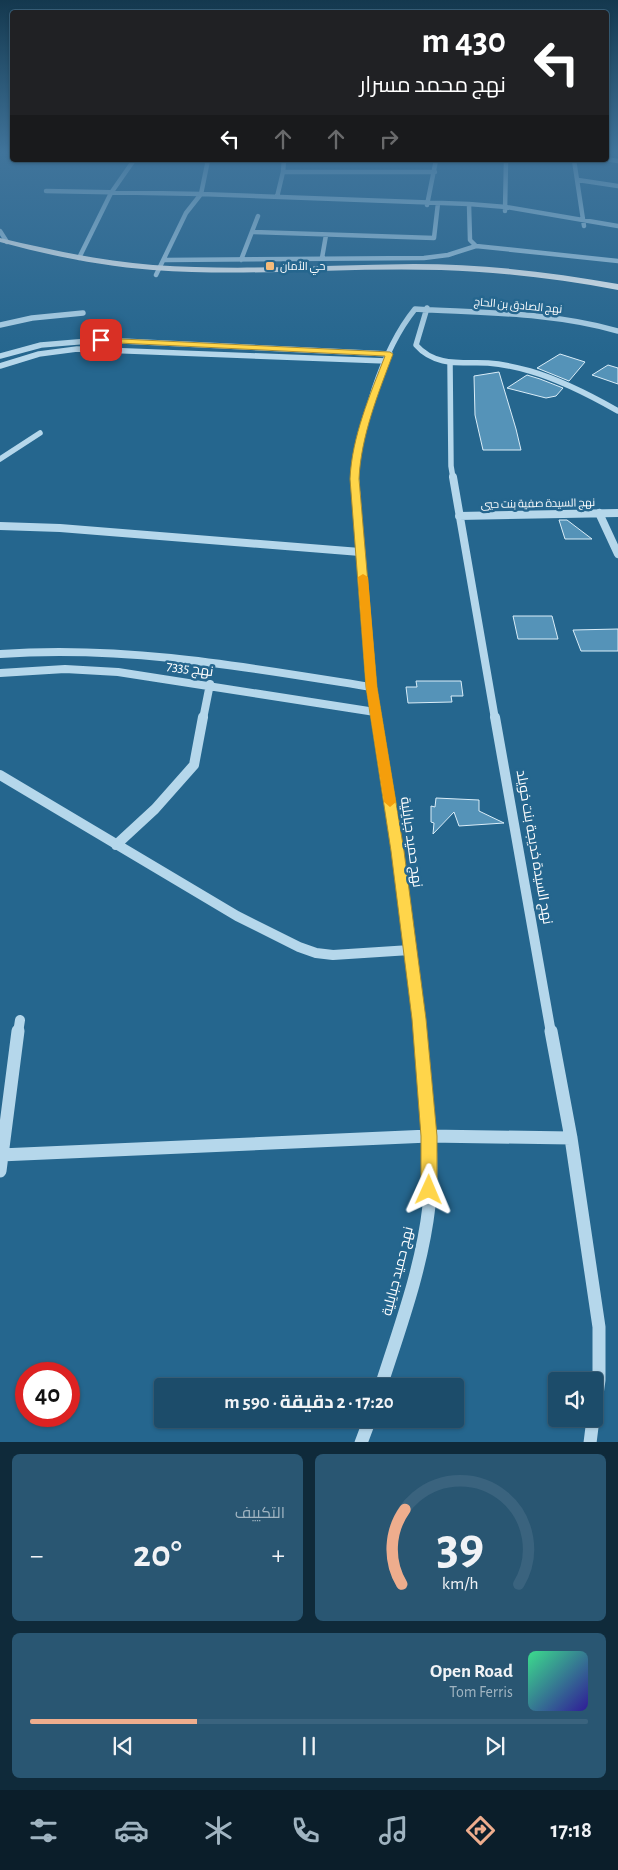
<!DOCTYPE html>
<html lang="ar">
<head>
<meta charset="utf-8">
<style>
	body { margin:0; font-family:"Alegreya Sans",Cairo,sans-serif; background:#295672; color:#f1f3f6; direction:rtl; height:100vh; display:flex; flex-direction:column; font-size:19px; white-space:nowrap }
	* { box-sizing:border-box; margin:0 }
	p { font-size:16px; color:#a0b4c1 }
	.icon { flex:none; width:28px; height:28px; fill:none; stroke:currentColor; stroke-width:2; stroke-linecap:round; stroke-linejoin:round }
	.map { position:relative; height:1442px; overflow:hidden; direction:ltr }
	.side { display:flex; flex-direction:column; gap:12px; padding:12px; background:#0f2a3a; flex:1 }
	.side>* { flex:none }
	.top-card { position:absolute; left:10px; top:10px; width:599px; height:152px; border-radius:5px; box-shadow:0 1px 4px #0004,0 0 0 1px #3a637e; direction:rtl; background:#202124; color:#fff; overflow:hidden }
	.controls { position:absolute; left:548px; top:1372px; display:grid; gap:10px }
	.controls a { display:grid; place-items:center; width:55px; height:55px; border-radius:5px; background:#1c4c6a; box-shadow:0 1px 4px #0004,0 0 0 1px #3a637e; font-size:25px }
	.speed { position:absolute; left:15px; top:1362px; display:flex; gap:10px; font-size:25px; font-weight:700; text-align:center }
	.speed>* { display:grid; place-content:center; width:65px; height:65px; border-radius:50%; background:#1c4c6a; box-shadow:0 1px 4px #0004,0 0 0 1px #3a637e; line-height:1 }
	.speed .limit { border:8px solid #d22; background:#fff; color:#111 }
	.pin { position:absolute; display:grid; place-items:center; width:42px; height:42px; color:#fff; margin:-21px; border-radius:10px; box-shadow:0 2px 8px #0006 }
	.me { position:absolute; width:55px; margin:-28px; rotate:1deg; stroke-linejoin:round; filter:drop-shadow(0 0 4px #0008) }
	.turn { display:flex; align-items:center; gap:18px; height:105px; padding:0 20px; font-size:22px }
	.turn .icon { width:65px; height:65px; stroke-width:2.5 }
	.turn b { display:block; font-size:35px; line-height:42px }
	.lanes { display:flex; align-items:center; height:48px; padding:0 20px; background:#0003; justify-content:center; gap:25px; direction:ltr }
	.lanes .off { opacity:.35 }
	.big { font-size:38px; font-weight:700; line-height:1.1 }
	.side .tile { flex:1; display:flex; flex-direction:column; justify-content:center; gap:8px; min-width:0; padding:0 18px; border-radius:8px; background:#295672 }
	.side .dial { align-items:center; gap:0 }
	.dial svg { height:130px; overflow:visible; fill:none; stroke:#3a637e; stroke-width:7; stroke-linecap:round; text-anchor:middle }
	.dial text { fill:#f1f3f6; stroke:none }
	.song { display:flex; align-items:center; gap:15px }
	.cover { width:60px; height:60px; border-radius:8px; background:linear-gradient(135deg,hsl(150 70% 55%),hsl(250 70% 35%)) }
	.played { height:5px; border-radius:2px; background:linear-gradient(90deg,#eead8d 30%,#3a637e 30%) }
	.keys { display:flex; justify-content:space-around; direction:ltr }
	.heat { display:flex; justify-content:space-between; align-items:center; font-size:28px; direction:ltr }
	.side .tiles { flex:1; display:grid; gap:12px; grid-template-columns:1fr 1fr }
	.tile:last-child { grid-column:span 2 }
	.trip { position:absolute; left:154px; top:1378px; width:310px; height:50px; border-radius:5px; background:#1c4c6a; box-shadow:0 1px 4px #0004,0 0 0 1px #3a637e; font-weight:700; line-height:50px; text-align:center; direction:rtl }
	.dock { display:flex; height:80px; justify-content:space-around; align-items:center; background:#0b1e2a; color:#a0b4c1 }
	.dock .icon { width:35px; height:35px }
	.dock .current { color:#eead8d }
	.dock b { font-size:22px; color:#f1f3f6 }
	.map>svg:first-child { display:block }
	.building { fill:#5593b8; stroke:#daedf8 }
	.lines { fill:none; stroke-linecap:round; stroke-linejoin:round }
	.minor-far4 { stroke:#b5d7eb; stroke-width:4.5 }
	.minor-far3 { stroke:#b5d7eb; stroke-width:5.5 }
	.minor-far2 { stroke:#b5d7eb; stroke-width:8 }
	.minor-far1 { stroke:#b5d7eb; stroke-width:10 }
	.minor { stroke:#b5d7eb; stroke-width:13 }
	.highway { fill:#fff; fill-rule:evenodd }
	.route { fill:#ffd54a; stroke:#a68a30 }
	.slow { fill:#f59e0b }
	.poi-dot { fill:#f5bb7a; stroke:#25668e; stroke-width:2 }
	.labels { text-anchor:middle; stroke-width:5; stroke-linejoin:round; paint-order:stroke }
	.far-poi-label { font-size:11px; fill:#fff; stroke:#25668e; text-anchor:start }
	.far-street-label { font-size:11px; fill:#fff; stroke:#25668e }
	.street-label { font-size:14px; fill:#fff; stroke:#25668e }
</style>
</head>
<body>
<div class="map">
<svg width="618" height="1443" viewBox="0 0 618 1443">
	<rect width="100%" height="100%" fill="#25668e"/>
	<path class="building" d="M560,354l25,8 -16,19 -32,-13z
		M608,365l10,3v16l-26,-9z
		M499,372l17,57 5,21h-38l-8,-35 -1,-39z
		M527,375l13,4 23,9 -7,8 -10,2 -39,-10z
		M559,520h8l25,19h-27z
		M513,616h39l6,23h-40z
		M618,629v22h-37l-8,-21z
		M416,681h45l2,15h-12l1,6 -44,1 -2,-16h11z
		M436,798l43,2v11l25,12 -45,3 -5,-14 -21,22 1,-11 -3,-1v-16l4,1z"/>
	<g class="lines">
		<path class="minor-far4" d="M606,159l12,2
			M574,160l10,66
			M283,172l1,-12
			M578,180l40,6
			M46,191l155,3 268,10 37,3 112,19
			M277,197l6,-25h152
			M469,204l1,36 6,6 142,15
			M427,205l9,-45
			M505,211l1,-51
			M0,231l7,11
			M253,232l181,6 4,-35
			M79,258l32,-65 23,-33
			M322,258l4,-23
			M165,260l259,-2 24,-3 28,-9
			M241,260l17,-44
			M156,275l30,-62 15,-19 7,-34"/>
		<path class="minor-far3" d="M427,308l-11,37c19,22 46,17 72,18 14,1 28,4 42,8 31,9 60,24 88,40
			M0,325l32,-7 51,-5
			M0,356l41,-11 60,-5 289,14
			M450,362l1,104 2,12
			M0,366l39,-12 38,-5 309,12
			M0,459l40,-26
			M355,478c5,-53 26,-127 60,-169 68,4 137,3 203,22"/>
		<path class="minor-far2" d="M355,477l16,210 5,32
			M453,477l42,242
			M599,513l19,41
			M459,516l159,-3
			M0,526l60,2 300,24
			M0,654c127,-9 246,13 371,33
			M0,673l65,-4 53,3 257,40
			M203,719l7,-35"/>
		<path class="minor-far1" d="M376,717l22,134 22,182
			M495,717l56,316
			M0,775l237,141 62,31 17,6 17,2 77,-5
			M116,845l39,-36 39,-44 9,-48
			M18,1033l2,-13"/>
		<path class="minor" d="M551,1031l20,107 28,189v53l-5,36
			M0,1155l429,-19 142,2
			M0,1171l18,-140
			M381,1386c19,-59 41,-118 48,-180 6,-57 -4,-117 -9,-175
			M361,1443l9,-24
			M590,1443l3,-24"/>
		<path class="highway" d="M0,238c51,12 101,23 153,27 87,6 174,0 261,-1 69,0 137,8 204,20v6c-59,-11 -117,-18 -177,-20 -96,-3 -192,7 -288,0 -52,-4 -102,-14 -153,-28z"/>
	</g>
	<linearGradient id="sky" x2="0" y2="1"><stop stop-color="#14384e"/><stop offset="0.43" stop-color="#40749b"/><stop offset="1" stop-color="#40749b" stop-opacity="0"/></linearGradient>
	<rect width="618" height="355" fill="url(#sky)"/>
	<path class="route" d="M101,338l289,14 3,2c-15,40 -32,82 -34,125l18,208 27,164 22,168 11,117v54l-2,6 -6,3 -6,-3 -2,-6v-54l-9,-117 -21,-168 -25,-164 -16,-208c2,-43 20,-84 35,-123l-287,-14z"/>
	<path class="slow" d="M363,574l5,3 9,110 19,115 -6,5 -6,-5 -18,-115 -8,-110z"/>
	<rect class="poi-dot" x="265" y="261" width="10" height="10" rx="2.5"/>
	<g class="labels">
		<g class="far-poi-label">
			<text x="280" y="270">حي الأمان</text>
		</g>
		<g class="far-street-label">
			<text transform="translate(518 305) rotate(5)" y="4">نهج الصادق بن الحاج</text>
			<text transform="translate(538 503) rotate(-1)" y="4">نهج السيدة صفية بنت حيي</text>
		</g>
		<g class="street-label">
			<text transform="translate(190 668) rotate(8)" y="5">نهج 7335</text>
			<text transform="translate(412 842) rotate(82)" y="5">نهج حميد جبايلية</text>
			<text transform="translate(535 847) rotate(80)" y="5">نهج السيدة خديجة بنت خويلد</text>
			<text transform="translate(397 1271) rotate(-76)" y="5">نهج حميد جبايلية</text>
		</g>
	</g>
</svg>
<div class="controls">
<a><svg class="icon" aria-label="sound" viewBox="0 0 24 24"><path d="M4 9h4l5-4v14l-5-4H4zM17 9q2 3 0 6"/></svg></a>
</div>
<div class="speed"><div class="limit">40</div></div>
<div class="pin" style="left:101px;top:340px;background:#d93025"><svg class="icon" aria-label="arrive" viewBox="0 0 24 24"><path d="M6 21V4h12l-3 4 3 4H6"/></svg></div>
<svg class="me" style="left:429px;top:1190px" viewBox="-20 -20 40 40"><path d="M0-17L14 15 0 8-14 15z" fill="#ffd54a" stroke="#fff" stroke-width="4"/></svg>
<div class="trip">17:20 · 2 دقيقة · 590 m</div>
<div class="top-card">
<div class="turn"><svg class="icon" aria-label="left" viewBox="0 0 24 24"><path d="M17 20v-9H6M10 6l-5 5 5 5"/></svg><div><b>430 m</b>نهج محمد مسرار</div></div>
<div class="lanes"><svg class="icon" aria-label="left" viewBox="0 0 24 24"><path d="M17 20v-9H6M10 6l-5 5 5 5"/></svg><svg class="icon off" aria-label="ahead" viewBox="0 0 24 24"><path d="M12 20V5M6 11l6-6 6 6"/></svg><svg class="icon off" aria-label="ahead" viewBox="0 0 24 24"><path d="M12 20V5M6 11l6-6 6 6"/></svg><svg class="icon off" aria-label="right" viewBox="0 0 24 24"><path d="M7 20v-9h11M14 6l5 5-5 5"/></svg></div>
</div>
</div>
<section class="side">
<div class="tiles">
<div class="tile dial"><svg viewBox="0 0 100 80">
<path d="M14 69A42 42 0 1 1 86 69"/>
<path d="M14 69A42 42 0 0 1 16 23" stroke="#eead8d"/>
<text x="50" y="56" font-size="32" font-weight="700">39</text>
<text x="50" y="72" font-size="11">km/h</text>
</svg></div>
<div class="tile"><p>التكييف</p>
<div class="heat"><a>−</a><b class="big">20°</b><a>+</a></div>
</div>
<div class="tile">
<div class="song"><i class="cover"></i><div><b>Open Road</b><p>Tom Ferris</p></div></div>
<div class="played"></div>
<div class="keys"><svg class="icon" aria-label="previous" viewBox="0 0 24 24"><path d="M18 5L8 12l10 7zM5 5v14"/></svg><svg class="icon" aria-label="pause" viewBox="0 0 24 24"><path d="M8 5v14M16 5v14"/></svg><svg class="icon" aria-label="next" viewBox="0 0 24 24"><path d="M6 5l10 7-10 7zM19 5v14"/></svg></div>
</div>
</div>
</section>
<nav class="dock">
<b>17:18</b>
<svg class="icon current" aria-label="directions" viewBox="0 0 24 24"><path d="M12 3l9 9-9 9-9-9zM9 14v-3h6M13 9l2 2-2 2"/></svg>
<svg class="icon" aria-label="music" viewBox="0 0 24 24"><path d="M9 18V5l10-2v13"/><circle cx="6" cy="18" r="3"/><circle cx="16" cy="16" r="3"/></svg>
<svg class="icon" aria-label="phone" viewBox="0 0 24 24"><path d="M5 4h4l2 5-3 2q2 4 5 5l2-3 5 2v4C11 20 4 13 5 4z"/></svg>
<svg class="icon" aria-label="climate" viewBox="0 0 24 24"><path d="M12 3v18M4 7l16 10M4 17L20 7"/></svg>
<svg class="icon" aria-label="car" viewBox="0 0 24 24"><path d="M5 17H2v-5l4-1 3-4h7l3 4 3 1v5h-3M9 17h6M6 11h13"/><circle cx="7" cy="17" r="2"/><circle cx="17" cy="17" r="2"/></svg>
<svg class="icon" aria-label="filters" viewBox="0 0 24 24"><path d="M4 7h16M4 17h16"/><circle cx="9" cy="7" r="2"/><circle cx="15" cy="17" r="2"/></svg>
</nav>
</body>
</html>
